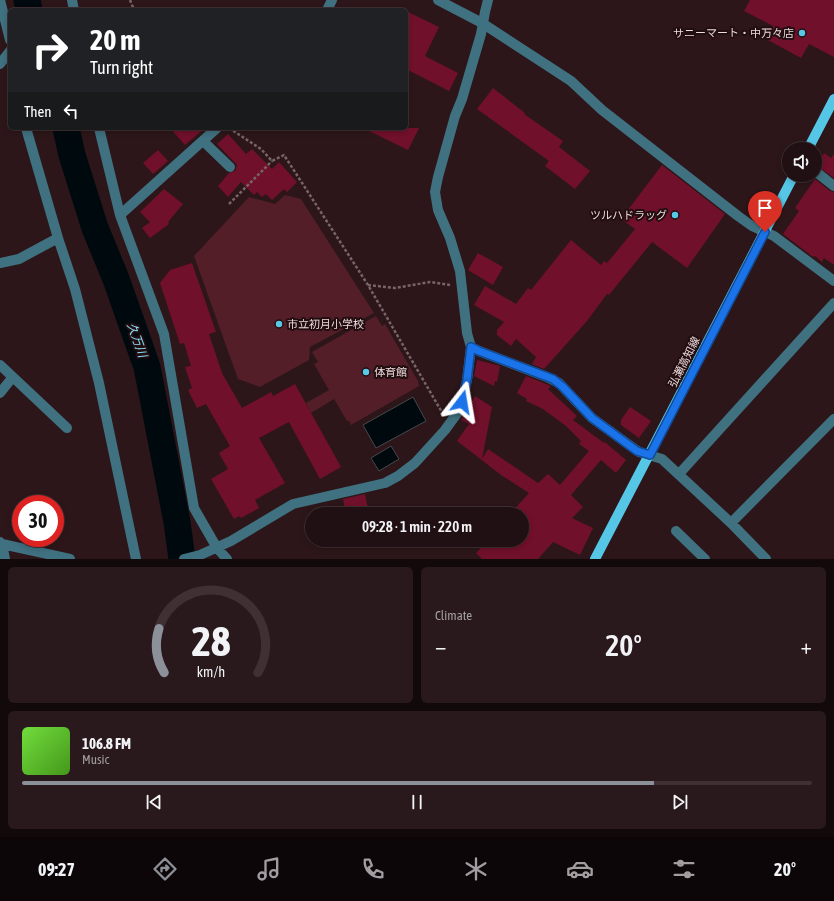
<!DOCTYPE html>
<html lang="en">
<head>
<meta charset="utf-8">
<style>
	body { margin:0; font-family:"Asap Condensed","Noto Sans JP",sans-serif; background:#29191c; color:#f1f3f6; height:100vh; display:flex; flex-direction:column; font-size:15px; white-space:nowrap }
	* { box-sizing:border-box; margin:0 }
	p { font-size:13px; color:#a29da0 }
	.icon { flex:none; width:22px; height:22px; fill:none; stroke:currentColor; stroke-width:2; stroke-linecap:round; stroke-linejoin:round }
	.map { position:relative; height:559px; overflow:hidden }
	.details { display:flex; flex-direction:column; gap:8px; padding:8px; background:#12090a; flex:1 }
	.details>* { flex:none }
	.banner { position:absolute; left:8px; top:8px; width:400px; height:122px; border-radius:6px; box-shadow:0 2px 6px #0003,0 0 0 1px #3e3033; background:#202124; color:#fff; overflow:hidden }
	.buttons { position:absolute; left:782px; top:142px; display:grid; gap:8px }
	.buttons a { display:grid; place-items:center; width:40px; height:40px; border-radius:50%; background:#211013; box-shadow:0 2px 6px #0003,0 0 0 1px #3e3033; font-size:20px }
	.speed { position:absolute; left:12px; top:495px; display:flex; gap:8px; font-size:20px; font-weight:700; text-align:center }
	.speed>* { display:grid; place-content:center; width:52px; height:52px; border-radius:50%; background:#211013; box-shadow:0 2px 6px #0003,0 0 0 1px #3e3033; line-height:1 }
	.speed .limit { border:6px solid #d22; background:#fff; color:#111 }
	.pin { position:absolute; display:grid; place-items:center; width:34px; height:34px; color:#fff; margin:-41px -17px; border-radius:50% 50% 50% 0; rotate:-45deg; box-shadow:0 0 4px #0007 }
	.pin .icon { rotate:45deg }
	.me { position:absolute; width:44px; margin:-22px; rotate:14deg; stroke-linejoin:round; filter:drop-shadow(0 0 3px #0008) }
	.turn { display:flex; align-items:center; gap:14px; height:84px; padding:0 16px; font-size:18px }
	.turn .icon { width:52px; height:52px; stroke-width:2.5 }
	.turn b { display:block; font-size:28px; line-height:34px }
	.then { display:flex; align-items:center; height:38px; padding:0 16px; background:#0003; gap:8px; font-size:15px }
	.big { font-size:30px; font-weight:600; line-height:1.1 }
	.details .tile { flex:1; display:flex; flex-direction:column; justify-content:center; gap:6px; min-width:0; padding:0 14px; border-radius:6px; background:#29191c }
	.details .dial { align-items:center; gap:0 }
	.dial svg { height:104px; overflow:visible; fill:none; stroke:#3e3033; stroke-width:7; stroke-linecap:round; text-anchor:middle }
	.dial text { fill:#f1f3f6; stroke:none }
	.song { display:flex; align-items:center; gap:12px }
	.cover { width:48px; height:48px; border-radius:6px; background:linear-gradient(135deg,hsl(100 70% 55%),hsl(100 70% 35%)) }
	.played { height:4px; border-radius:2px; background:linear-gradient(90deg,#8c9099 80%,#3e3033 80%) }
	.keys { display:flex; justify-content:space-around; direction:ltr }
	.heat { display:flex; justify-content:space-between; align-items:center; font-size:22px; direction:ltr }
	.details .tiles { flex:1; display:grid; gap:8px; grid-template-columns:1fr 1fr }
	.tile:last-child { grid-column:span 2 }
	.trip { position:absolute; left:305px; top:507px; width:224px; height:40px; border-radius:20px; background:#211013; box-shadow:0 2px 6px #0003,0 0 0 1px #3e3033; font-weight:600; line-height:40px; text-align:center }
	.tabs { display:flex; height:64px; justify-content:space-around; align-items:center; background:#0d0608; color:#a29da0 }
	.tabs .icon { width:28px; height:28px }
	.tabs .selected { color:#8c9099 }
	.tabs b { font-size:18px; color:#f1f3f6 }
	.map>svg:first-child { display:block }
	.green { fill:#531e27 }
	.water { fill:#00090e; stroke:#46484c }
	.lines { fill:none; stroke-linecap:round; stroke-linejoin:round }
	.river { stroke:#00090e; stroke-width:27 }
	.building { fill:#71102a }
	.path { stroke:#786467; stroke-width:2.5; stroke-dasharray:3 2; stroke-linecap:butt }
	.minor { stroke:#3f7180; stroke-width:10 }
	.major { stroke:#56c6e6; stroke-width:10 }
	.route-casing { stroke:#114b97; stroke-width:10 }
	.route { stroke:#1a73e8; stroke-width:7 }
	.poi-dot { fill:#5bc7e7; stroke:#220d10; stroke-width:1.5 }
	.labels { text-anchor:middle; stroke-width:4; stroke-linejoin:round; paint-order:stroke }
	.poi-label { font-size:11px; fill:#ebdbdc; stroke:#220d10; text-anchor:end }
	.street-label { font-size:11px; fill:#ebdbdc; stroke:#220d10 }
	.water-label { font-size:12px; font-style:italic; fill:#87e2fe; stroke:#220d10 }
</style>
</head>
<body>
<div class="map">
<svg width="834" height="559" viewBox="0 0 834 559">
	<rect width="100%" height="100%" fill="#2c1619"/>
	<path class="green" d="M285,195l16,4 73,114 -64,34 -1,13 -49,27 -22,-8 -44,-123 55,-59 26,7z
		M376,316l6,10 3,-2 33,57 1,5 -68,39 -2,-4h-2l-13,-22 -23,14 -5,-10 23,-13 -15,-26 4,-2 -6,-10z"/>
	<path class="water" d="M413,397l13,24 -50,27 -13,-23z
		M391,446l8,13 -20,12 -8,-13z"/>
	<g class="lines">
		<path class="river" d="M27,0l2,10
			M66,128l6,27 23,73 21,51 31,88 30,155 5,37"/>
	</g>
	<path class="building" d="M750,0h84v57l-25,-13 -8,14 -35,-19 7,-13 -29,-15z
		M406,11l33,16 -14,29 33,17 -9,18 -43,-22z
		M493,88l32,25 -1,1 39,27 -4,6 31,24 -15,18 -30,-23 4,-5 -72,-52z
		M170,128h35l-20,17z
		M363,128h56l-11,22z
		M228,134l18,20 6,-5 20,20 7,-7 18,20 -10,10 -3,-3 -12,11 -6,-6 -4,3 -5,-5 -3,3 -13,-13 -13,15 -10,-11 11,-13 6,-2 2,-6 -20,-21z
		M158,150l10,11 -15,13 -10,-11z
		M824,153l7,5 3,-4v24l-18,-13z
		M662,165l63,49 -38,54 -35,-26 -43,53 -2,-1 -20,27 -43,48 -10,-4 -2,-1 4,-7 -20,-18 -5,7 -14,-11v-5l7,-8 -30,-17 11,-19 31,18 12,-16 3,2 40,-50 30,25 3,-4 3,2 28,-34 -14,-10z
		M815,179l15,12 4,1v73l-10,-7 -2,4 -7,-6 -2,1 -30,-23 16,-23 -4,-3z
		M164,189l19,15 -15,18 1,2 -19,14 -8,-10 8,-6 -10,-10z
		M478,253l25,14 -10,18 -25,-15z
		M192,263l24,69 -7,2 13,39 20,35 29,-16 2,4 22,-12 46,83 -21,12 -31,-57 -30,16 26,45 -30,17 4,8 -18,10 -2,-2 -5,3 -23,-40 17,-10 -9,-16 11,-7 -24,-42 -9,4 -9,-18 4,-2 -7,-21 6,-1 -7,-23 -4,1 -20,-61 10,-13z
		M477,360l23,6 -3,16 -2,-1 -1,5 -20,-10z
		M526,376l25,10 -3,3 29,27 -4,4 31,23 1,-1 21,18 -10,13 -15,-13 -30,35 12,12 -11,11 21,10 -13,27 -27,-13 -15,17h-56l-6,-6 12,-13h34v-26h-12l19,-21 -28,-18 -44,-34 12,-17 -8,-4 14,-24 17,11 -10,52 6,-10 50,34 10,-9 12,11 29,-34 -10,-7 2,-3 -15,-15 -23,-17 -17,-8 1,-2 -10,-6z
		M630,407l21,14 -12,17 -18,-13v-5z
		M365,494l4,20h-23l-3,-15z"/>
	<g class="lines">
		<path class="path" d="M130,0l4,10
			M229,128l32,21 11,12 12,-6 84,130 75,129
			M229,204l43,-43
			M368,285l27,3 35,-6 20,3"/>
		<path class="minor" d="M0,0l10,40
			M72,0l2,10
			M438,0l44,23 89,58 31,29 136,106 14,10 22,10 60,45
			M327,10l5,-10
			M0,64l10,-13
			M26,128l32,110 17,51 24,94 37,176
			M99,128l21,87 44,119 30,174 23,40 10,11
			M203,141l27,26
			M815,171l19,15
			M120,215l97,-87
			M0,263l19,-4 39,-21
			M471,347l8,4 68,26 12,6 33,35 33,24 14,10 23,7 69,64 35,36
			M0,365l67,63
			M0,393l12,-15
			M679,474l155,-171
			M731,523l103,-104
			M676,531l29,28
			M0,542l2,2 68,15
			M2,544l3,15
			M184,559l16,-4 31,-14 62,-37 92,-21 13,-7 17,-13 30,-33 13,-18 4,-10 5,-22 4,-33 -4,-14 -7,-62 -10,-33 -12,-28 -3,-18 3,-15 17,-61 7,-17 19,-65 4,-22 3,-12"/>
		<path class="major" d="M808,149l26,-50
			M595,559l199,-384"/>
	</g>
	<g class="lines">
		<g class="route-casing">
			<path id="route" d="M462,402l5,-22 4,-33 8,4 74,28 10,8 29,31 45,33 13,4 115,-223"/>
		</g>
		<use href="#route" class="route"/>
	</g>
	<g class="poi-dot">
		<circle cx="802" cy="33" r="4"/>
		<circle cx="675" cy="215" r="4"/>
		<circle cx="279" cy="324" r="4"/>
		<circle cx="366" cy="372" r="4"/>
	</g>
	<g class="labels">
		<g class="poi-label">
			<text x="794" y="37">サニーマート・中万々店</text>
			<text x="667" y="219">ツルハドラッグ</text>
			<text x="287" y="328" text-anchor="start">市立初月小学校</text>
			<text x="374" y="376" text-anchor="start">体育館</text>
		</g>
		<g class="street-label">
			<text transform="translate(684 362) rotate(-63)" y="4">弘瀬高知線</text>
		</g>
		<g class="water-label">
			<text transform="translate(137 340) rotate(70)" y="4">久万川</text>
		</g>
	</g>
</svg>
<div class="buttons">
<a><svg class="icon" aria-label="sound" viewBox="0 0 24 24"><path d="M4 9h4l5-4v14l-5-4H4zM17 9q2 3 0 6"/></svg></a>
</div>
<div class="speed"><div class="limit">30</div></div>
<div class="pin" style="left:765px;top:232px;background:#d93025"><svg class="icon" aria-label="arrive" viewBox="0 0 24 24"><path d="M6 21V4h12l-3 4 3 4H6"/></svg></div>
<svg class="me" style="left:462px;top:402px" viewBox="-20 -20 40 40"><path d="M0-17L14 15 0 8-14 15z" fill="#1a73e8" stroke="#fff" stroke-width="4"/></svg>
<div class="trip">09:28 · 1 min · 220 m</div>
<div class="banner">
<div class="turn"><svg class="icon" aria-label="right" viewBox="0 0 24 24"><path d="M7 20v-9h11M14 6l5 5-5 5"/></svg><div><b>20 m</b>Turn right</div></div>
<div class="then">Then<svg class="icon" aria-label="left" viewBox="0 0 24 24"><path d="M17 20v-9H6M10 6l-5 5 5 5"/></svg></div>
</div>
</div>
<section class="details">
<div class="tiles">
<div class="tile dial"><svg viewBox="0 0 100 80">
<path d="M14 69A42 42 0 1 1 86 69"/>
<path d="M14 69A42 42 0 0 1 10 35" stroke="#8c9099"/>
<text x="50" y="56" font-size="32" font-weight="700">28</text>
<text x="50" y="72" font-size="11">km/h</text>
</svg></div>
<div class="tile"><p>Climate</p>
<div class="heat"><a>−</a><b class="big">20°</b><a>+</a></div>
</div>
<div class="tile">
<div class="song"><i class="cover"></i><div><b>106.8 FM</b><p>Music</p></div></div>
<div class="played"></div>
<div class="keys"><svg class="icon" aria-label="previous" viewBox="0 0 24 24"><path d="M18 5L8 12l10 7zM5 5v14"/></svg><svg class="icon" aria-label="pause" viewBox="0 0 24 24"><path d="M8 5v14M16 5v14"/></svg><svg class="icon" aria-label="next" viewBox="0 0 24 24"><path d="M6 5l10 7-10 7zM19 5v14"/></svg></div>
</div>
</div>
</section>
<nav class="tabs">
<b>09:27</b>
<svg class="icon selected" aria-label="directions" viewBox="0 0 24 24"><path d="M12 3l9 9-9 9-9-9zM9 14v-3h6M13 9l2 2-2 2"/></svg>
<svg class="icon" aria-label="music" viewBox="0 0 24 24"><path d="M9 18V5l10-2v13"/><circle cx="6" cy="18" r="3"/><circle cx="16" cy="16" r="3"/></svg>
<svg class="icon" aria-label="phone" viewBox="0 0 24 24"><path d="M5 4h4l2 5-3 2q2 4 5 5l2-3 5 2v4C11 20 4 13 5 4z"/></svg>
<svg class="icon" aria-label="climate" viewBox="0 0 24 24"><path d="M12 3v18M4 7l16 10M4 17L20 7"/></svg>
<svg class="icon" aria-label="car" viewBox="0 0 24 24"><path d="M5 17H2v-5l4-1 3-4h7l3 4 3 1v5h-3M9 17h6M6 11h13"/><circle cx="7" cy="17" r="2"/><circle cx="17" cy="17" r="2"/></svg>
<svg class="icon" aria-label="filters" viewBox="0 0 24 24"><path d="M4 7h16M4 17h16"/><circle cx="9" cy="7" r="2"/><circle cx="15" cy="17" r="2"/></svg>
<b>20°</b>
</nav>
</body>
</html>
